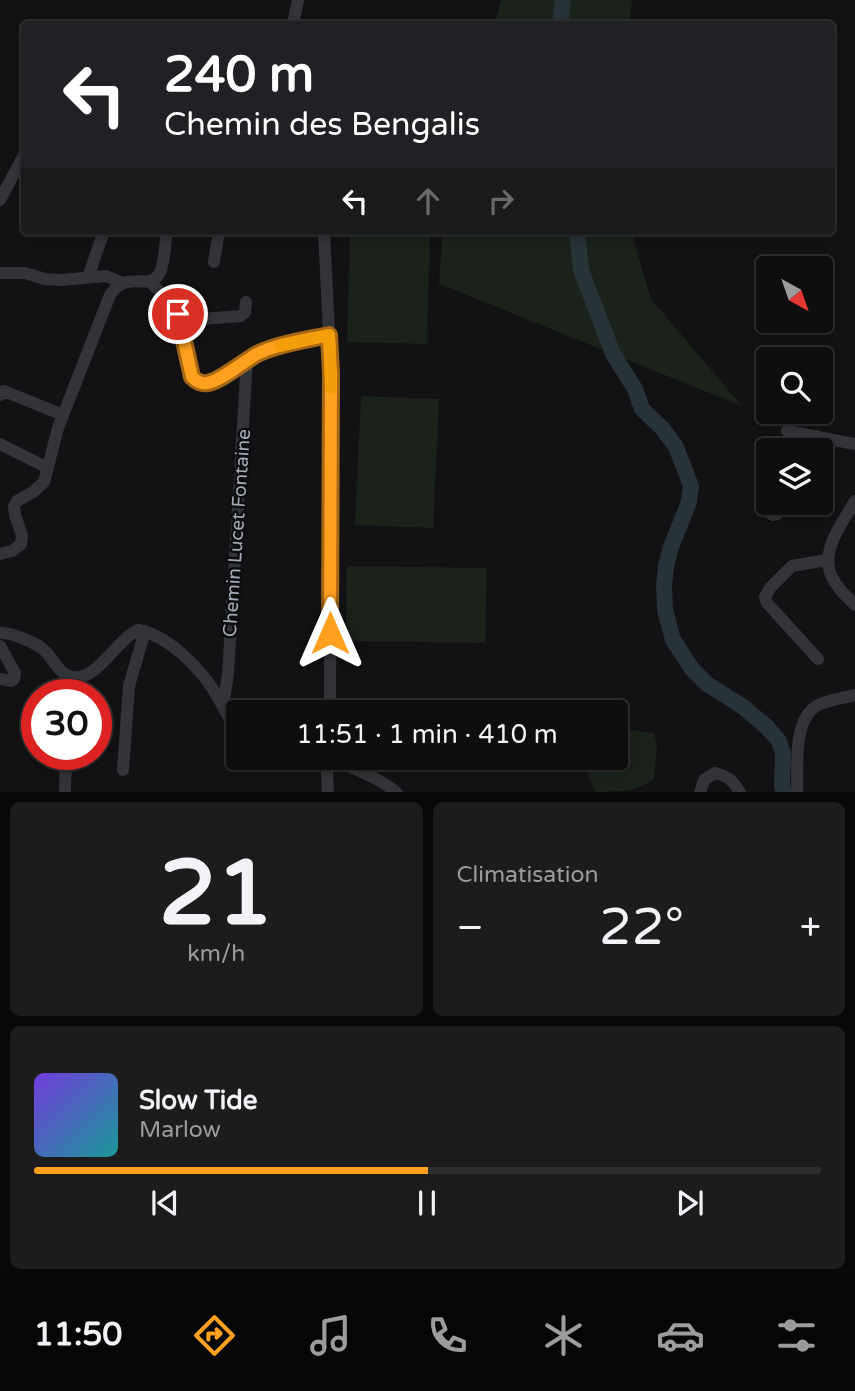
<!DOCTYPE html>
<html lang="fr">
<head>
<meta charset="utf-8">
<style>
	body { margin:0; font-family:"Varela Round",sans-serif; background:#1c1c1d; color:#f1f3f6; height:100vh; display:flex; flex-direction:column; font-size:26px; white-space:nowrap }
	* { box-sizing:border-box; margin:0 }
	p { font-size:23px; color:#9b9c9e }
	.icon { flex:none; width:38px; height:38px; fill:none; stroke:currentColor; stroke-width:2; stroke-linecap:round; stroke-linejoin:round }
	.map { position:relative; height:792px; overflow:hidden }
	.side { display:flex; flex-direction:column; gap:10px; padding:10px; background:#080808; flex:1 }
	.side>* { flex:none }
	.banner { position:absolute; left:21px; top:21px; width:814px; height:214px; border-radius:7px; box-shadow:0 4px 10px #0003,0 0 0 2px #2e2e2f; background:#202124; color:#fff; overflow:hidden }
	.needle { width:46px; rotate:140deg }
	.fabs { position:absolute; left:756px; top:256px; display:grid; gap:14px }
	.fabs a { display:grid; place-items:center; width:77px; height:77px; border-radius:7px; background:#0e0e0f; box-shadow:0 4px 10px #0003,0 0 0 2px #2e2e2f; font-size:35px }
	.speed { position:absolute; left:21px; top:679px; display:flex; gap:14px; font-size:35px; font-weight:700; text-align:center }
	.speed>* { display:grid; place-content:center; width:91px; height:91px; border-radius:50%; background:#0e0e0f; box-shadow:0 4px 10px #0003,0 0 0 2px #2e2e2f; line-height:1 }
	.speed .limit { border:10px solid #d22; background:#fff; color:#111 }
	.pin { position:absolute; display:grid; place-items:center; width:60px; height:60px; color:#fff; margin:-30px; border:4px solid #fff; border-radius:50%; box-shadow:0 2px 7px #0007 }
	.me { position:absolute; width:77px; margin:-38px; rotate:0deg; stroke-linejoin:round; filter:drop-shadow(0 0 5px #0008) }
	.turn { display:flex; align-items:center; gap:24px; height:147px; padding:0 28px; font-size:32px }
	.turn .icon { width:91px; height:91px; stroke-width:2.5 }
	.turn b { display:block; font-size:49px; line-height:60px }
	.lanes { display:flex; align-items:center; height:66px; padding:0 28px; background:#0003; justify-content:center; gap:35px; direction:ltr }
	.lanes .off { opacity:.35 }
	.big { font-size:52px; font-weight:600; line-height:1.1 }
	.side .card { flex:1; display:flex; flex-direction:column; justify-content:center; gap:10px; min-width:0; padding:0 24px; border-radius:10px; background:#1c1c1d }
	.side .dial { align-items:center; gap:0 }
	.dial b { font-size:91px; line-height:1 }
	.song { display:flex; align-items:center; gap:21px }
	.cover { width:84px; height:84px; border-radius:10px; background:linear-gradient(135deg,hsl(260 70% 55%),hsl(180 70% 35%)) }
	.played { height:7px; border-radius:4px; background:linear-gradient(90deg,#ffa01f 50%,#2e2e2f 50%) }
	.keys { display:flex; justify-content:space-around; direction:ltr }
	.heat { display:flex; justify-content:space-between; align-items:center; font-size:38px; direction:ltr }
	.side .tiles { flex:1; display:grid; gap:10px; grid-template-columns:1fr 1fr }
	.card:last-child { grid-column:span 2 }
	.trip { position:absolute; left:226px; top:700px; width:402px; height:70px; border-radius:7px; background:#0e0e0f; box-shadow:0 4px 10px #0003,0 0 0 2px #2e2e2f; font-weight:600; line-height:70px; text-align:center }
	.tab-bar { display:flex; height:112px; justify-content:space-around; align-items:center; background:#060606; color:#9b9c9e }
	.tab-bar .icon { width:49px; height:49px }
	.tab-bar .current { color:#ffa01f }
	.tab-bar b { font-size:32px; color:#f1f3f6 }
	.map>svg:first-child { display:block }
	.green { fill:#1a221a }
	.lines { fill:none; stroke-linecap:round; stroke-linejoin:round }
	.river { stroke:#283239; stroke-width:16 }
	.minor { stroke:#333439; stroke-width:12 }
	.route-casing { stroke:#a66814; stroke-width:18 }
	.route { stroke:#ffa01f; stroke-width:12 }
	.slow { stroke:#f59e0b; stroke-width:12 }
	.labels { text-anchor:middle; stroke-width:5; stroke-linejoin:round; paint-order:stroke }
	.street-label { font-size:19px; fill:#a2aab6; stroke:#0d0d0f }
</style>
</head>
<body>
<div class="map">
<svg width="855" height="793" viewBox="0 0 855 793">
	<rect width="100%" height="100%" fill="#121214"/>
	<path class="green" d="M501,0h131l-3,24h-134z
		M350,231h80l-3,113 -80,-2z
		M443,231h188l20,68 91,107 -303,-122z
		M361,396l78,3 -6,129 -78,-3z
		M347,566l140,2 -2,75 -139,-2z
		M616,729l38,4 3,12 -3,34c-18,14 -36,12 -58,13l-8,-16 -3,-18h31z"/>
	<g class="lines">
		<path class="river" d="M560,24l3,-24
			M577,231l4,39 32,84 22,35 7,20 20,19 14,19 15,39 -2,16 -18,45 -5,19 -2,19 1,25 8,30 19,29 15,15 35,22 25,21 12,14 4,13 -1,31 2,8"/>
		<path class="minor" d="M293,24l5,-24
			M0,200l24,-45
			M324,231l7,143 -1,338
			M214,262l5,-31
			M0,273h25l20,6 16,1 45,-4 17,7
			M88,277l16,-46
			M150,282l18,18 10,14 14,63c4,4 9,7 15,6 13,-1 38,-23 52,-30 22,-10 47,-13 70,-18
			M182,329l7,-9 52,-4 4,-4 1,-10
			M0,395l4,-4 59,24
			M787,431l68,13
			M0,444l48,24
			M810,450l7,-14
			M855,501c-13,23 -37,51 -22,78 5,10 14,18 22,26
			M764,510l9,5 4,-1 6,-12
			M0,554l12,-3 9,-7 1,-9 -7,-20 -1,-9 3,-5 16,-9 11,-10 14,-54 52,-133c19,-28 41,0 51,-25 4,-12 4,-27 6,-39
			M0,633c11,-1 37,10 45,18 9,9 14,24 28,26 24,4 43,-37 65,-47 17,3 30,12 43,23 30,26 39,48 57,82
			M0,646l15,27 -1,6 -3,2 -11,-2
			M818,659l-51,-56 -2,-6 5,-9 22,-22 35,-6
			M69,695l1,-18
			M223,706l5,-32 19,-315
			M330,758c23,11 47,18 67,35
			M123,770l6,-84 16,-55
			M65,793l1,-39
			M328,793l-1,-20 3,-15
			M700,793l4,-13 11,-7c13,3 19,8 25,20
			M797,793c1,-25 -5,-74 21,-88 11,-5 25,-7 37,-10"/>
	</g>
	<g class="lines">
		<g class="route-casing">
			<path id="route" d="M178,314l14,63c4,4 9,7 15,6 13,-1 38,-23 52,-30 22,-10 47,-13 70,-18l2,39 -1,259"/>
		</g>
		<use href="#route" class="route"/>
		<path class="slow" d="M280,346l49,-11 2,53"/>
	</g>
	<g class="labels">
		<g class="street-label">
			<text transform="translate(236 533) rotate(-86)" y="7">Chemin Lucet Fontaine</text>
		</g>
	</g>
</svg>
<div class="fabs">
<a><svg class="needle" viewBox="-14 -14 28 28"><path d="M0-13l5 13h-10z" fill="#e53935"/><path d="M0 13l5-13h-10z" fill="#9b9c9e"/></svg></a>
<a><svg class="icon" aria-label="search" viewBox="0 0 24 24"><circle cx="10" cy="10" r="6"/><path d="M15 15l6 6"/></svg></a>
<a><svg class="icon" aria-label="layers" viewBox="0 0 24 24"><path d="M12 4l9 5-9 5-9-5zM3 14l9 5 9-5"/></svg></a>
</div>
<div class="speed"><div class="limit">30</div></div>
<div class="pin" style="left:178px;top:314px;background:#d93025"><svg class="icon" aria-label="arrive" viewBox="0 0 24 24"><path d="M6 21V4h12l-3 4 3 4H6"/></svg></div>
<svg class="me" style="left:330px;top:633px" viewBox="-20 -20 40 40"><path d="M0-17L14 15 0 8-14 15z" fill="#ffa01f" stroke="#fff" stroke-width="4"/></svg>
<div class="trip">11:51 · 1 min · 410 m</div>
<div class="banner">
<div class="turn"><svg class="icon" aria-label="left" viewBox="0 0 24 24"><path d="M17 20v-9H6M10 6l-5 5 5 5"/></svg><div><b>240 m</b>Chemin des Bengalis</div></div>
<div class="lanes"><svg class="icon" aria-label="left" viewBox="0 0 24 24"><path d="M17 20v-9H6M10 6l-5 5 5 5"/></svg><svg class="icon off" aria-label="ahead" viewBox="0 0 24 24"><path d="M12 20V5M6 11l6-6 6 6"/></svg><svg class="icon off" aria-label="right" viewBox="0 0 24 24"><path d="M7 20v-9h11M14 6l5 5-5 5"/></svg></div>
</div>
</div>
<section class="side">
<div class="tiles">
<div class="card dial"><b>21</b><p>km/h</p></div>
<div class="card"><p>Climatisation</p>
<div class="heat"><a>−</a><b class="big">22°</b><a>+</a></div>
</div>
<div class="card">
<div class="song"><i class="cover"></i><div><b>Slow Tide</b><p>Marlow</p></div></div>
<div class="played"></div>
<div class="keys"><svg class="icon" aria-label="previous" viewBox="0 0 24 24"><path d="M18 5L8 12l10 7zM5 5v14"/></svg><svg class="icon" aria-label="pause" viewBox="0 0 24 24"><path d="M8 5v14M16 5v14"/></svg><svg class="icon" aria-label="next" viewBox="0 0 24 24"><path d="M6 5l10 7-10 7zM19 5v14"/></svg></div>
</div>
</div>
</section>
<nav class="tab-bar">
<b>11:50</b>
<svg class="icon current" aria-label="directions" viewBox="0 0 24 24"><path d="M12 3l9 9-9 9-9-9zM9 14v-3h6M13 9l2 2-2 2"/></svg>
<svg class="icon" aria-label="music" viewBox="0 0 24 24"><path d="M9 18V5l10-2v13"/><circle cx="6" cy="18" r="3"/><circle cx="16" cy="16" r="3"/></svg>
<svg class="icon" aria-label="phone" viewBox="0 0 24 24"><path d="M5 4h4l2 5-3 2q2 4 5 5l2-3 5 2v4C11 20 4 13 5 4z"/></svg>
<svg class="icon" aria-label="climate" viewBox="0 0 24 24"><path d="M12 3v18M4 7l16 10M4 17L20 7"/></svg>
<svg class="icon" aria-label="car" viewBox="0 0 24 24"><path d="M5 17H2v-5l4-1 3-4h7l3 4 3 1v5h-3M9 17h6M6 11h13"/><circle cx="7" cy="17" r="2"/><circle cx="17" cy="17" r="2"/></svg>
<svg class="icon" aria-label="filters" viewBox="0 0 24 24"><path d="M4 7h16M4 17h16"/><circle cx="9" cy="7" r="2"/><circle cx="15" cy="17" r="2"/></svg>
</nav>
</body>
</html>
